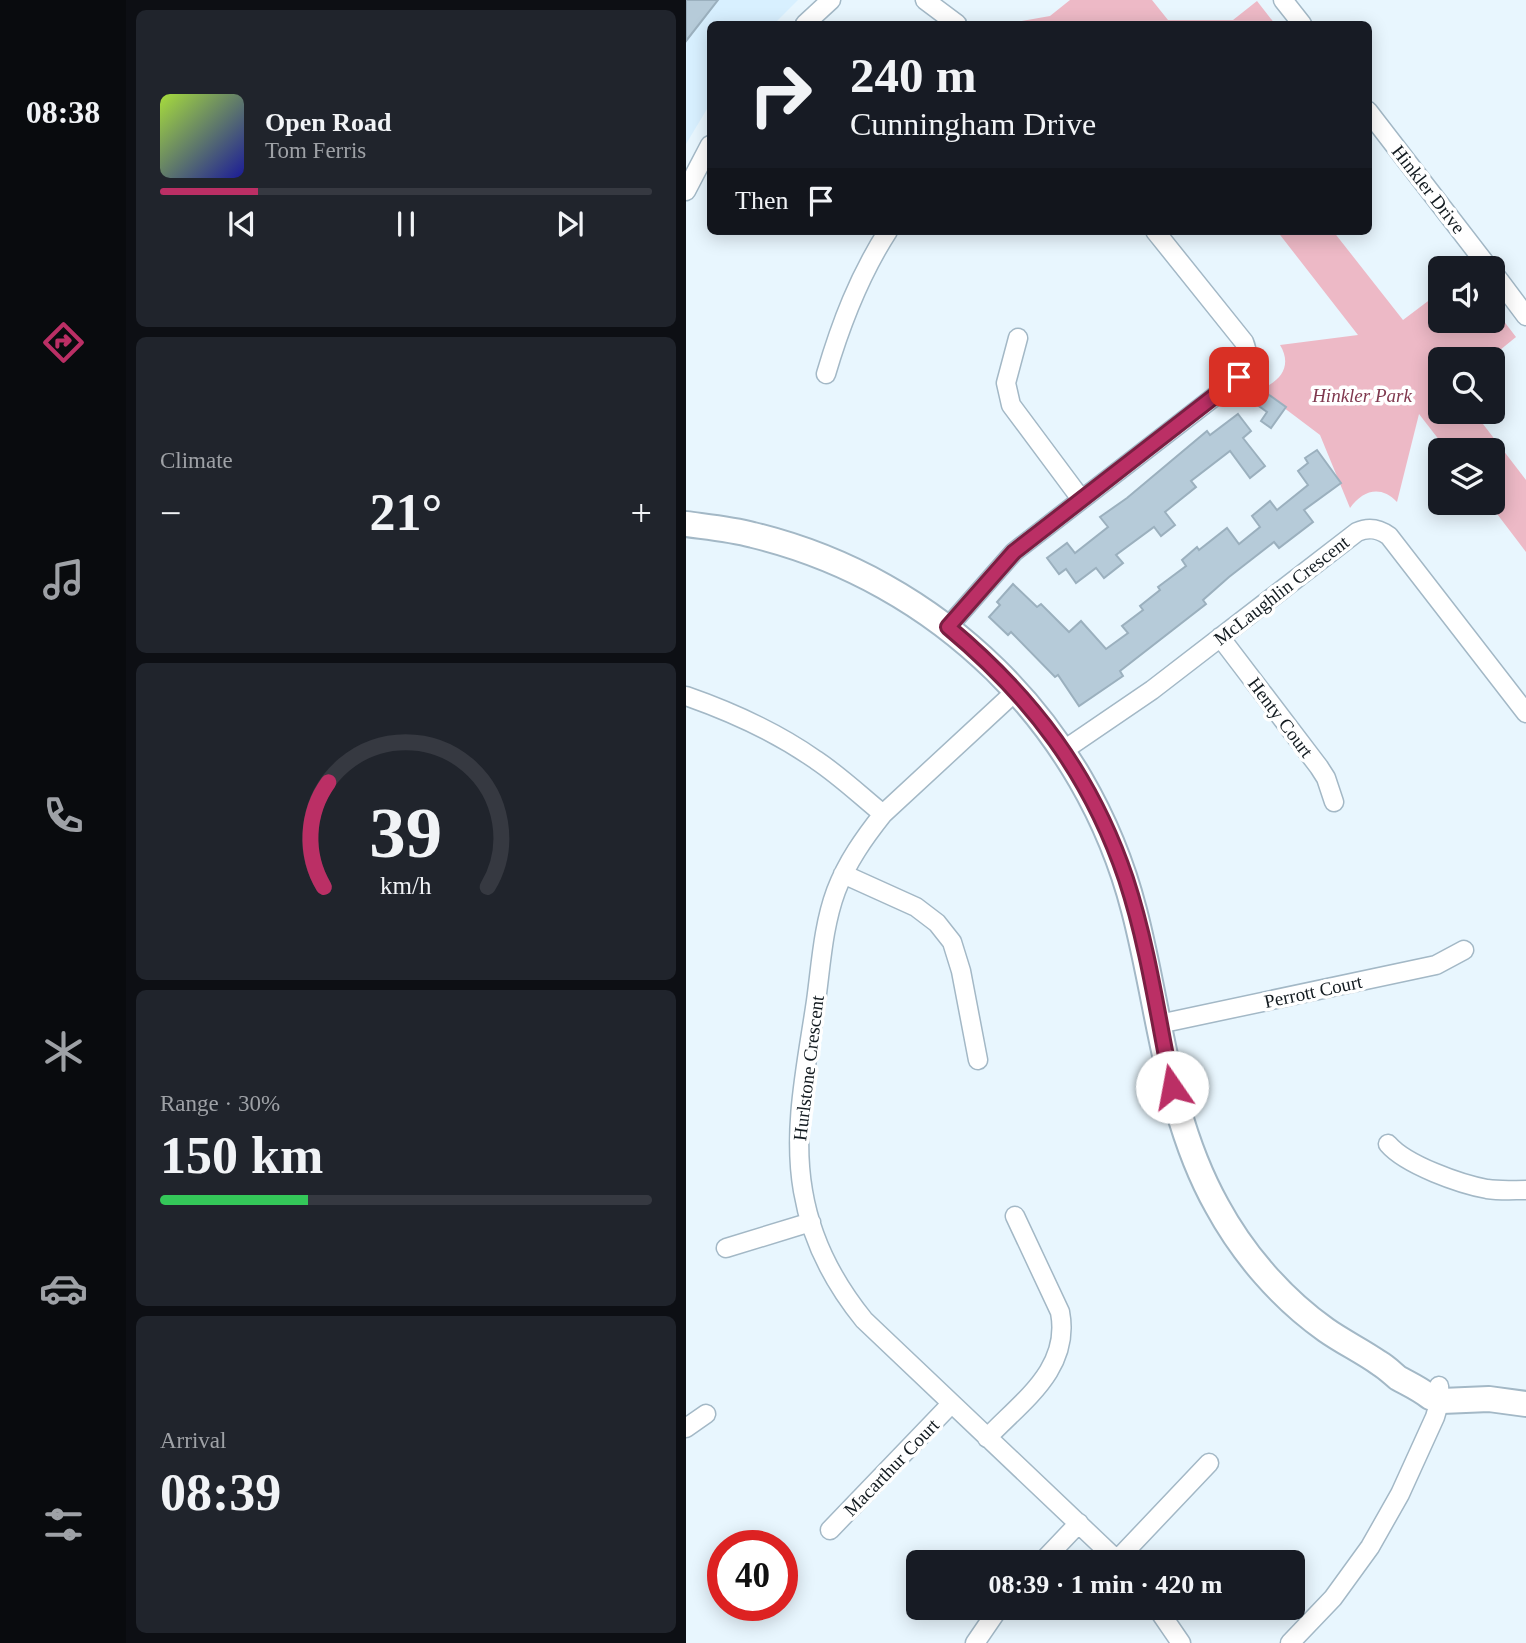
<!DOCTYPE html>
<html lang="en">
<head>
<meta charset="utf-8">
<style>
	body { margin:0; font-family:Georgia,serif; background:#20242c; color:#f1f3f6; height:100vh; display:flex; flex-direction:column; font-size:26px; white-space:nowrap }
	* { box-sizing:border-box; margin:0 }
	p { font-size:23px; color:#9ea1a6 }
	.icon { flex:none; width:38px; height:38px; fill:none; stroke:currentColor; stroke-width:2; stroke-linecap:round; stroke-linejoin:round }
	.map { position:relative; flex:1; overflow:hidden }
	.sheet { display:flex; flex-direction:column; gap:10px; padding:10px; background:#0d0f14; width:560px }
	.sheet>* { flex:none }
	.hud { position:absolute; left:21px; top:21px; width:665px; height:214px; border-radius:10px; box-shadow:0 4px 18px #0003; background:#171b24; color:#f1f3f6; overflow:hidden }
	.fabs { position:absolute; left:742px; top:256px; display:grid; gap:14px }
	.fabs a { display:grid; place-items:center; width:77px; height:77px; border-radius:10px; background:#171b24; box-shadow:0 4px 18px #0003; font-size:35px }
	.speed { position:absolute; left:21px; top:1530px; display:flex; gap:14px; font-size:35px; font-weight:700; text-align:center }
	.speed>* { display:grid; place-content:center; width:91px; height:91px; border-radius:50%; background:#171b24; box-shadow:0 4px 18px #0003; line-height:1 }
	.speed .limit { border:10px solid #d22; background:#fff; color:#111 }
	.pin { position:absolute; display:grid; place-items:center; width:60px; height:60px; color:#fff; margin:-30px; border-radius:14px; box-shadow:0 4px 10px #0006 }
	.me { position:absolute; width:77px; margin:-38px; rotate:348deg; stroke-linejoin:round; filter:drop-shadow(0 0 5px #0008) }
	.turn { display:flex; align-items:center; gap:24px; height:147px; padding:0 28px; font-size:32px }
	.turn .icon { width:91px; height:91px; stroke-width:2.5 }
	.turn b { display:block; font-size:49px; line-height:60px }
	.then { display:flex; align-items:center; height:66px; padding:0 28px; background:#0003; gap:14px; font-size:26px }
	.big { font-size:52px; font-weight:600; line-height:1.1 }
	.sheet .card { flex:1; display:flex; flex-direction:column; justify-content:center; gap:10px; min-width:0; padding:0 24px; border-radius:10px; background:#20242c }
	.sheet .dial { align-items:center; gap:0 }
	.dial svg { height:182px; overflow:visible; fill:none; stroke:#363941; stroke-width:7; stroke-linecap:round; text-anchor:middle }
	.dial text { fill:#f1f3f6; stroke:none }
	.song { display:flex; align-items:center; gap:21px }
	.cover { width:84px; height:84px; border-radius:10px; background:linear-gradient(135deg,hsl(80 70% 55%),hsl(240 70% 35%)) }
	.played { height:7px; border-radius:4px; background:linear-gradient(90deg,#bb2f65 20%,#363941 20%) }
	.keys { display:flex; justify-content:space-around; direction:ltr }
	.heat { display:flex; justify-content:space-between; align-items:center; font-size:38px; direction:ltr }
	.charge { height:10px; border-radius:5px; background:linear-gradient(90deg,#34c759 30%,#363941 0) }
	.trip { position:absolute; left:220px; top:1550px; width:399px; height:70px; border-radius:10px; background:#171b24; box-shadow:0 4px 18px #0003; font-weight:600; line-height:70px; text-align:center }
	main { display:flex; flex:1; min-height:0 }
	.menu { display:flex; flex-direction:column; width:126px; justify-content:space-around; align-items:center; background:#090b0e; color:#9ea1a6 }
	.menu .icon { width:49px; height:49px }
	.menu .current { color:#bb2f65 }
	.menu b { font-size:32px; color:#f1f3f6 }
	.map>svg:first-child { display:block }
	.built { fill:#d8f0ff }
	.green { fill:#edb9c6 }
	.building { fill:#b6cbd9; stroke:#9bb0be; stroke-width:2 }
	.lines { fill:none; stroke-linecap:round; stroke-linejoin:round }
	.street-casing { stroke:#a3b8c6; stroke-width:21 }
	.secondary-casing { stroke:#a3b8c6; stroke-width:28 }
	.street { stroke:#fff; stroke-width:18 }
	.secondary { stroke:#fff; stroke-width:24 }
	.route-casing { stroke:#7a1f42; stroke-width:18 }
	.route { stroke:#bb2f65; stroke-width:12 }
	.labels { text-anchor:middle; stroke-width:7; stroke-linejoin:round; paint-order:stroke }
	.street-label { font-size:19px; fill:#131b20; stroke:#fff }
	.park-label { font-size:19px; font-style:italic; fill:#80394f; stroke:#fff }
</style>
</head>
<body>
<main>
<nav class="menu">
<b>08:38</b>
<svg class="icon current" aria-label="directions" viewBox="0 0 24 24"><path d="M12 3l9 9-9 9-9-9zM9 14v-3h6M13 9l2 2-2 2"/></svg>
<svg class="icon" aria-label="music" viewBox="0 0 24 24"><path d="M9 18V5l10-2v13"/><circle cx="6" cy="18" r="3"/><circle cx="16" cy="16" r="3"/></svg>
<svg class="icon" aria-label="phone" viewBox="0 0 24 24"><path d="M5 4h4l2 5-3 2q2 4 5 5l2-3 5 2v4C11 20 4 13 5 4z"/></svg>
<svg class="icon" aria-label="climate" viewBox="0 0 24 24"><path d="M12 3v18M4 7l16 10M4 17L20 7"/></svg>
<svg class="icon" aria-label="car" viewBox="0 0 24 24"><path d="M5 17H2v-5l4-1 3-4h7l3 4 3 1v5h-3M9 17h6M6 11h13"/><circle cx="7" cy="17" r="2"/><circle cx="17" cy="17" r="2"/></svg>
<svg class="icon" aria-label="filters" viewBox="0 0 24 24"><path d="M4 7h16M4 17h16"/><circle cx="9" cy="7" r="2"/><circle cx="15" cy="17" r="2"/></svg>
</nav>
<section class="sheet">
<div class="card">
<div class="song"><i class="cover"></i><div><b>Open Road</b><p>Tom Ferris</p></div></div>
<div class="played"></div>
<div class="keys"><svg class="icon" aria-label="previous" viewBox="0 0 24 24"><path d="M18 5L8 12l10 7zM5 5v14"/></svg><svg class="icon" aria-label="pause" viewBox="0 0 24 24"><path d="M8 5v14M16 5v14"/></svg><svg class="icon" aria-label="next" viewBox="0 0 24 24"><path d="M6 5l10 7-10 7zM19 5v14"/></svg></div>
</div>
<div class="card"><p>Climate</p>
<div class="heat"><a>−</a><b class="big">21°</b><a>+</a></div>
</div>
<div class="card dial"><svg viewBox="0 0 100 80">
<path d="M14 69A42 42 0 1 1 86 69"/>
<path d="M14 69A42 42 0 0 1 16 23" stroke="#bb2f65"/>
<text x="50" y="56" font-size="32" font-weight="700">39</text>
<text x="50" y="72" font-size="11">km/h</text>
</svg></div>
<div class="card"><p>Range · 30%</p><b class="big">150 km</b><div class="charge"></div></div>
<div class="card"><p>Arrival</p><b class="big">08:39</b></div>
</section>
<div class="map">
<svg width="840" height="1643" viewBox="0 0 840 1643">
	<rect width="100%" height="100%" fill="#e8f6fe"/>
	<path class="built" d="M0,0h112l-24,24h-64v80l-24,40z"/>
	<path class="green" d="M384,0h82l16,20h65l24,-19 18,23h-270l45,-8z
		M591,231h56l70,89 37,-28v28h53v-13l23,30 -27,22h-49v52h33l53,69v72l-38,-50h5v-52h-46l-28,-36 -22,88c-16,-17 -34,-12 -47,6l-30,-73 -61,-46c21,-6 34,-23 21,-44l78,-10z"/>
	<path class="building" d="M0,0h32l-32,41z
		M579,392l21,15 -15,21 -10,-7 6,-9 -11,-8z
		M552,414l13,17 -8,7 22,28 -15,12 -20,-27 -39,30 5,6 -31,25 10,13 -14,11 -7,-9 -38,28 7,8 -19,15 -8,-10 -20,15 -10,-14 -7,5 -12,-16 20,-15 8,10 33,-26 -8,-10 27,-19 80,-67 3,4z
		M631,450l24,33 -37,27 9,12 -34,26 -5,-6 -45,35 -26,23 3,4 -86,67 3,5 -44,30 -21,-31 -3,2 -44,-45 -3,3 -19,-18 11,-12 -3,-3 16,-18 24,23 4,-3 28,28 12,-11 25,28 22,-16 -6,-7 21,-16 -3,-4 20,-16 -2,-3 28,-21 -4,-6 15,-13 2,3 28,-22 12,16 21,-17 -8,-11 18,-15 7,9 31,-25 -10,-14 10,-8 -3,-5z"/>
	<g class="lines">
		<g class="street-casing">
			<path id="street" d="M239,0l32,24
				M597,0l19,24
				M119,24l26,-24
				M682,111l121,157
				M0,191l24,-46
				M807,272l33,44
				M332,338l-12,45 5,22 70,94
				M140,374c15,-51 33,-98 62,-143
				M262,627l66,-75 222,-172c10,-10 14,-24 8,-38l-89,-111
				M534,637l99,130 7,11 8,24
				M331,690l-134,124c-19,24 -36,48 -47,77 -13,35 -15,74 -20,110 -9,62 -24,127 -13,190 8,48 31,92 61,129l256,243
				M0,696c46,16 90,36 130,64 24,16 45,36 67,54
				M378,750l88,-60 205,-158c11,-5 21,-4 32,4l137,177
				M157,874l73,33 21,16 15,19 9,29 17,89
				M473,1024l277,-59 28,-15
				M702,1144c18,21 72,40 99,45 13,2 26,1 39,1
				M40,1248l85,-26
				M0,1428l20,-14
				M301,1438c35,-37 84,-69 73,-126l-45,-96
				M144,1530l121,-126
				M431,1560l92,-97
				M355,1563l38,-40
				M471,1608l24,35
				M289,1643l24,-35
				M604,1643l43,-45 37,-51 30,-53 35,-77 5,-17 -1,-14"/>
		</g>
		<g class="secondary-casing">
			<path id="secondary" d="M0,524c22,3 45,5 67,11 186,45 333,189 381,375 26,99 32,205 83,296 26,48 65,93 109,124 17,12 36,21 53,33 7,4 13,10 19,15 11,6 22,11 32,19l12,4 47,-2 37,5"/>
		</g>
		<use href="#street" class="street"/>
		<use href="#secondary" class="secondary"/>
	</g>
	<g class="lines">
		<g class="route-casing">
			<path id="route" d="M486,1087c-14,-69 -24,-141 -46,-208 -35,-104 -94,-182 -178,-252l66,-75 225,-175"/>
		</g>
		<use href="#route" class="route"/>
	</g>
	<g class="labels">
		<g class="street-label">
			<text transform="translate(743 189) rotate(52)" y="7">Hinkler Drive</text>
			<text transform="translate(595 590) rotate(-38)" y="7">McLaughlin Crescent</text>
			<text transform="translate(595 717) rotate(53)" y="7">Henty Court</text>
			<text transform="translate(627 991) rotate(-12)" y="7">Perrott Court</text>
			<text transform="translate(122 1068) rotate(-83)" y="7">Hurlstone Crescent</text>
			<text transform="translate(205 1467) rotate(-46)" y="7">Macarthur Court</text>
		</g>
		<g class="park-label">
			<text x="676" y="402">Hinkler Park</text>
		</g>
	</g>
</svg>
<div class="fabs">
<a><svg class="icon" aria-label="sound" viewBox="0 0 24 24"><path d="M4 9h4l5-4v14l-5-4H4zM17 9q2 3 0 6"/></svg></a>
<a><svg class="icon" aria-label="search" viewBox="0 0 24 24"><circle cx="10" cy="10" r="6"/><path d="M15 15l6 6"/></svg></a>
<a><svg class="icon" aria-label="layers" viewBox="0 0 24 24"><path d="M12 4l9 5-9 5-9-5zM3 14l9 5 9-5"/></svg></a>
</div>
<div class="speed"><div class="limit">40</div></div>
<div class="pin" style="left:553px;top:377px;background:#d93025"><svg class="icon" aria-label="arrive" viewBox="0 0 24 24"><path d="M6 21V4h12l-3 4 3 4H6"/></svg></div>
<svg class="me" style="left:486px;top:1087px" viewBox="-20 -20 40 40"><circle r="19" fill="#fff"/><path d="M0-13L10 11 0 6-10 11z" fill="#bb2f65"/></svg>
<div class="trip">08:39 · 1 min · 420 m</div>
<div class="hud">
<div class="turn"><svg class="icon" aria-label="right" viewBox="0 0 24 24"><path d="M7 20v-9h11M14 6l5 5-5 5"/></svg><div><b>240 m</b>Cunningham Drive</div></div>
<div class="then">Then<svg class="icon" aria-label="arrive" viewBox="0 0 24 24"><path d="M6 21V4h12l-3 4 3 4H6"/></svg></div>
</div>
</div>
</main>
</body>
</html>
